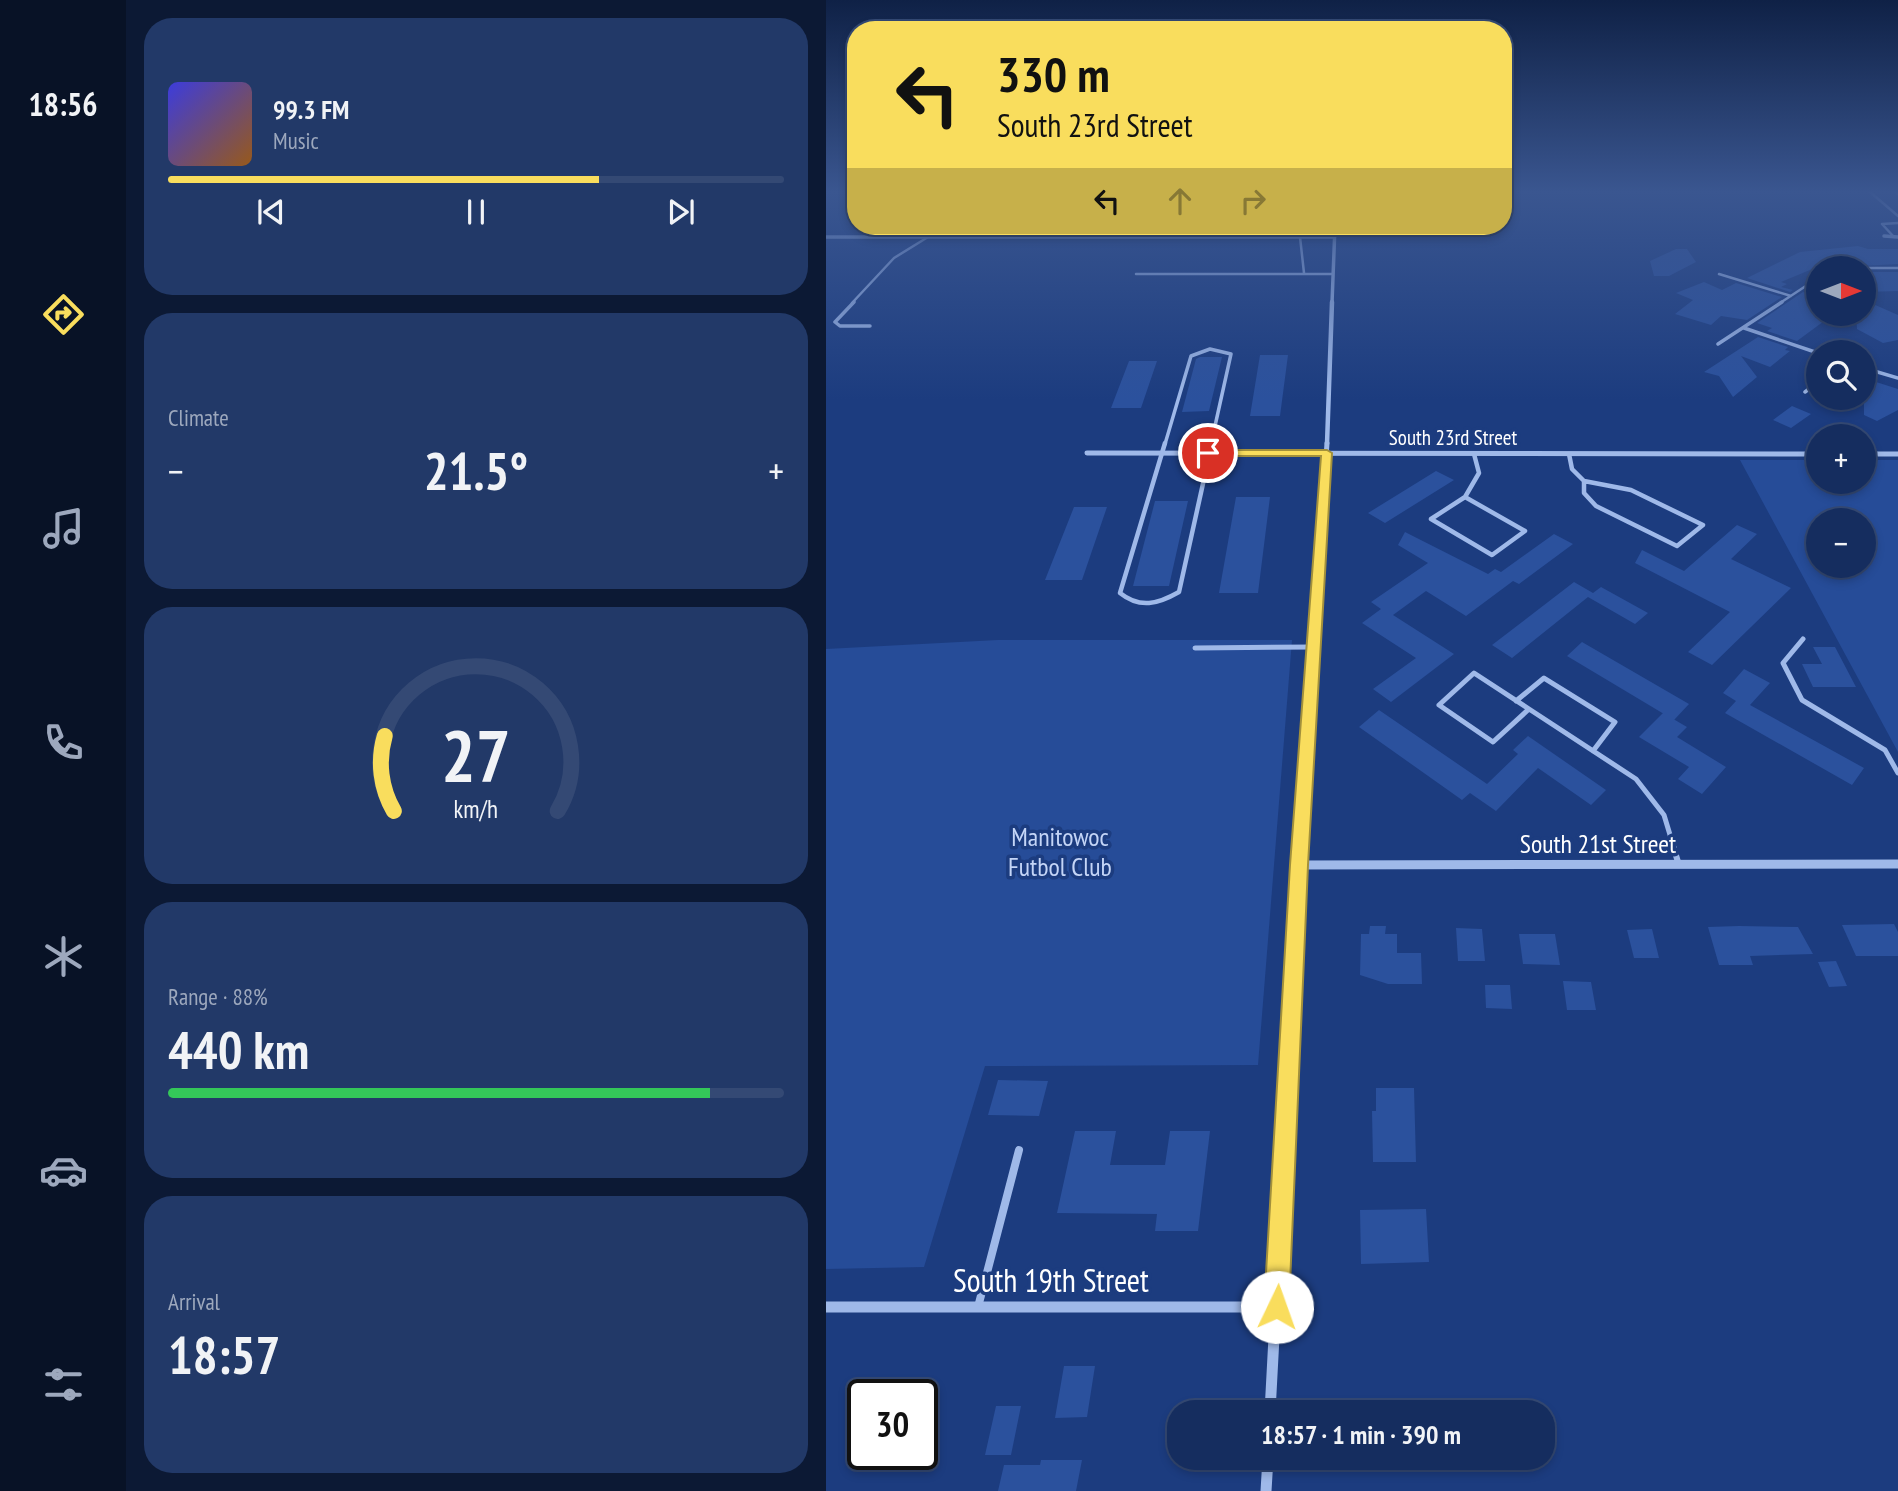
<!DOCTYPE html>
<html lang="en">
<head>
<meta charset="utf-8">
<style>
	body { margin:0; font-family:"PT Sans Narrow",sans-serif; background:#223968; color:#f1f3f6; height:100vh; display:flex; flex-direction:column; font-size:26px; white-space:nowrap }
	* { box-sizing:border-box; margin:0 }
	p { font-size:23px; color:#9da8bd }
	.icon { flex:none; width:38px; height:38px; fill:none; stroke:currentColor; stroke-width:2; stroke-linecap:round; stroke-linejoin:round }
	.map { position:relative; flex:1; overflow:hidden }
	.drawer { display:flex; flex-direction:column; gap:18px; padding:18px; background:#0c1934; width:700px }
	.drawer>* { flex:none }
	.hud { position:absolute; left:21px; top:21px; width:665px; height:214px; border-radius:28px; box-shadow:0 4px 10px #0003,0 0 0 2px #344974; background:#f9dd5d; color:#111; overflow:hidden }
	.needle { width:46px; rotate:90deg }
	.tools { position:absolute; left:980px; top:256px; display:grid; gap:14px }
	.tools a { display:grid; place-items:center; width:70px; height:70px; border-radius:50%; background:#152d5f; box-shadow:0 4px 10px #0003,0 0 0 2px #344974; font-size:35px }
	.speed { position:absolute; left:21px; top:1379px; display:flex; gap:14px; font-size:35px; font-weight:700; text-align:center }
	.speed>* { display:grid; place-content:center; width:91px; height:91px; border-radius:50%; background:#152d5f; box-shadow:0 4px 10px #0003,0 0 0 2px #344974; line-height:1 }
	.speed .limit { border:4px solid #111; border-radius:10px; background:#fff; color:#111 }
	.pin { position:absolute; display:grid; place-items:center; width:60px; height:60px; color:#fff; margin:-30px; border:4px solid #fff; border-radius:50%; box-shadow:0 2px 7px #0007 }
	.me { position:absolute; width:77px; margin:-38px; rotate:3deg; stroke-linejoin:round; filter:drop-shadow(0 0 5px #0008) }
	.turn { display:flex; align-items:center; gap:24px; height:147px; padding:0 35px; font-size:32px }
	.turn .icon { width:91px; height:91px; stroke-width:2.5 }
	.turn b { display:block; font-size:49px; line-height:60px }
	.lanes { display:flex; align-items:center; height:66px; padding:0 35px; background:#0003; justify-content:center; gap:35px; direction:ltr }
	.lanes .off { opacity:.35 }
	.big { font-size:52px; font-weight:700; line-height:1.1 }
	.drawer .tile { flex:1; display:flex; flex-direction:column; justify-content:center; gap:10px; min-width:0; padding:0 24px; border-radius:28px; background:#223968 }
	.drawer .dial { align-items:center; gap:0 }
	.dial svg { height:182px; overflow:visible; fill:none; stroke:#344974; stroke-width:7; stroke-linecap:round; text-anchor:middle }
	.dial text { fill:#f1f3f6; stroke:none }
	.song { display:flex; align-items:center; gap:21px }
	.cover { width:84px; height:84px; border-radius:10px; background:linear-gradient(135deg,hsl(240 70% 55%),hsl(30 70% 35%)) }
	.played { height:7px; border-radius:4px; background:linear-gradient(90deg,#f9dd5d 70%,#344974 70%) }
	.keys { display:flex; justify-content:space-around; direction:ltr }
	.heat { display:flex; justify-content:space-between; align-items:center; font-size:38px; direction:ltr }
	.charge { height:10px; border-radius:5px; background:linear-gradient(90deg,#34c759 88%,#344974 0) }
	.trip { position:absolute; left:341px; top:1400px; width:388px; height:70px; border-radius:28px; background:#152d5f; box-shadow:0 4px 10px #0003,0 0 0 2px #344974; font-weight:700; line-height:70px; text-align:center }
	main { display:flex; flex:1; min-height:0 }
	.dock { display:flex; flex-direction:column; width:126px; justify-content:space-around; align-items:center; background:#081226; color:#9da8bd }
	.dock .icon { width:49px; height:49px }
	.dock .active { color:#f9dd5d }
	.dock b { font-size:32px; color:#f1f3f6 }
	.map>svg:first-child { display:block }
	.green { fill:#264c98; fill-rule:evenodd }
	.building { fill:#2b519d }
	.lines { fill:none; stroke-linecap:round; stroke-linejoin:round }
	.service-far5 { stroke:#9fb9e9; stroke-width:2.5 }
	.service-far4 { stroke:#9fb9e9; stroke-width:3.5 }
	.service-far3 { stroke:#9fb9e9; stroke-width:4.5 }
	.service-far2 { stroke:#9fb9e9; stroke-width:5 }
	.service-far1 { stroke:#9fb9e9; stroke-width:6 }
	.service { stroke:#9fb9e9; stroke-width:8 }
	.minor-far5 { stroke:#9fb9e9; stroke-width:3.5 }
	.minor-far4 { stroke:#9fb9e9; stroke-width:4.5 }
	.minor-far3 { stroke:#9fb9e9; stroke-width:5 }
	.minor-far2 { stroke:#9fb9e9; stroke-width:7 }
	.minor-far1 { stroke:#9fb9e9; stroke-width:9 }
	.minor { stroke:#9fb9e9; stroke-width:11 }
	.route { fill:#f9dd5d; stroke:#a2903c; stroke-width:2 }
	.labels { text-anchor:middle; stroke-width:7; stroke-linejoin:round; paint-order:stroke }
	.far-street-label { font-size:21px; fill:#fff; stroke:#1c3c7f }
	.park-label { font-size:26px; fill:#c4d5f7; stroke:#1c3c7f }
	.street-label { font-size:26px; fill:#fff; stroke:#1c3c7f }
	.near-street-label { font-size:32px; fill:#fff; stroke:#1c3c7f }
</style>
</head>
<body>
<main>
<nav class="dock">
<b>18:56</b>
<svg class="icon active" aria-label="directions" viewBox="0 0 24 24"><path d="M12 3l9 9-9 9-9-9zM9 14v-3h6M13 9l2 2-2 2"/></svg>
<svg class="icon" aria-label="music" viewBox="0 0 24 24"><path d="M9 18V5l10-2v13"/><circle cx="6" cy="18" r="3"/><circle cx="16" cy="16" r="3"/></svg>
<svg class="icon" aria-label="phone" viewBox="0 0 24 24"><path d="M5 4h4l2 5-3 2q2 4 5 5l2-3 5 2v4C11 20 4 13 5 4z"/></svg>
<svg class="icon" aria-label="climate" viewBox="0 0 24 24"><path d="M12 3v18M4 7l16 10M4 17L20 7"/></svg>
<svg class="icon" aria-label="car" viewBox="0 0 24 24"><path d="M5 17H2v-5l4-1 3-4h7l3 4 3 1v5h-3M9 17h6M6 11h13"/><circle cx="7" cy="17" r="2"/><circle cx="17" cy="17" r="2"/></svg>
<svg class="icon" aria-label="filters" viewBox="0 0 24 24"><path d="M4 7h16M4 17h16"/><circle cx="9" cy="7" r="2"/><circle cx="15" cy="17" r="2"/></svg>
</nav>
<section class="drawer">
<div class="tile">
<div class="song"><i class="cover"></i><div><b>99.3 FM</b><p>Music</p></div></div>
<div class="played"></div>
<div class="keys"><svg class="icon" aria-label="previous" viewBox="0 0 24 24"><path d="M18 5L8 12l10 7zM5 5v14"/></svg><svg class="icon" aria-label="pause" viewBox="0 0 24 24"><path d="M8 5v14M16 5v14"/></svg><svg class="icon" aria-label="next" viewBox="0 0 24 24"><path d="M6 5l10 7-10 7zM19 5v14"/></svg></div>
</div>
<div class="tile"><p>Climate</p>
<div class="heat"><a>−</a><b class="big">21.5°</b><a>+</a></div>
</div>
<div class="tile dial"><svg viewBox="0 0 100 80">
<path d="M14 69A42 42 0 1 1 86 69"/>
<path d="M14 69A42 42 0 0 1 10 36" stroke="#f9dd5d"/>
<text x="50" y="56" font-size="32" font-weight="700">27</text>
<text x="50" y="72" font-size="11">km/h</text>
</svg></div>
<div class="tile"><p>Range · 88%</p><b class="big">440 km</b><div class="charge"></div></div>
<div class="tile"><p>Arrival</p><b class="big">18:57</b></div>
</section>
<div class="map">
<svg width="1072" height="1491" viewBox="0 0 1072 1491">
	<rect width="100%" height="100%" fill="#1c3c7f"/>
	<path class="green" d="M914,460h78v21h46v-21h34v292zM992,520h46v45h-46z
		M172,640h294l-34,425 -273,1 -61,201 -98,2v-620z"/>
	<path class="building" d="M1032,246l10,3h30v15l-37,2 -15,-11 -65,27 6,2 -6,3 12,3 -3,2 -43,-14 53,-26z
		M850,249h11l9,13 -27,14h-15l-4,-15z
		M1038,272h34v19l-34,1z
		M878,282l18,8 14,-7 46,14 -35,23 -26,-4 -10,9 -36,-11 18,-14 -17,-7z
		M977,292l15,5v16h17l-38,28 -30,-10 5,-3 -15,-5z
		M1038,300l34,15v25l-15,3 -26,-14 -1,-16h8z
		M932,337l30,10 -3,3 5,1 -20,16 -29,-11 16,21 -24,20 -14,-21 -15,-4z
		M434,355h28l-8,61h-30z
		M374,357h22l-13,54 -27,1 14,-53z
		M303,361h28l-16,47h-30z
		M1047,381l25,8v21l-21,11 -13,-6v-25z
		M966,406l19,8 -20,14 -18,-8z
		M610,471l18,9 -69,43 -17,-10z
		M410,497h34l-12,96h-39z
		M329,501h33l-19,85h-36z
		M248,507h33l-25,73h-37z
		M911,525l20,9 -26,25 60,29 -79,77 -24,-13 42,-40 -95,-49 7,-13 42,21z
		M579,532l83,42 7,-5 6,3 53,-38 19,10 -54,40 -6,-3 -47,35 -40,-25 -33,24 61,39 -63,48 -18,-13 43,-31 -54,-35 19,-14 -10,-7 57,-39 -30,-18z
		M748,582l19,11 8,-6 47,26 -13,11 -47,-27 -76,61 -20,-13z
		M756,642l107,62 -15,16 -107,-64z
		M987,647h22l21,40h-43l-11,-23h20z
		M918,669l26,14 -20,22 114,63 -12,17 -127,-72 11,-12 -13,-8z
		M553,710l108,74 31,-30 -5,-4 15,-14 78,54 -15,15 -53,-37 -42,43 -26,-18 -8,7 -103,-73z
		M837,713l24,14 -10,10 49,30 -24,27 -24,-15 11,-12 -50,-30z
		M1068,924l4,8v24h-42l-14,-31z
		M544,926h16l-1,8h12v19h24l1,31h-34l-28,-9 1,-41h8z
		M913,926l59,1 15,27 -63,2 3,9h-34l-11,-38z
		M630,928l26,1 3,32h-27z
		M826,929l7,29h-25l-7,-28z
		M693,934h36l5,31 -37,-1z
		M1010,961l11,25 -18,1 -11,-25z
		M737,981l28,1 5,28h-29z
		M659,985h25l2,24 -26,-1z
		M172,1080l50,1 -9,35 -51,-1z
		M550,1088h38l2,74h-43l-1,-51h4z
		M249,1131h41l-6,34h55l5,-34h40l-12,100h-43l2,-17 -100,-1z
		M600,1209l3,53 -68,2 -1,-54z
		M238,1366h31l-8,51 -32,1z
		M170,1406h25l-10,49h-26z
		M215,1460h41l-6,31h-78l6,-26h36z"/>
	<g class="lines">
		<path class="service-far5" d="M1043,191l29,25
			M1068,191l4,3
			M474,237l4,36
			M1068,237l-12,-13 16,-1
			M1038,268h34
			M310,274h196
			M893,274l72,22
			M26,303l42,-45 34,-21
			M954,303l38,-25"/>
		<path class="service-far4" d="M28,302l-19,20 5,4h30
			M918,328l74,25
			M892,344l64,-42
			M1038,368l34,10
			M979,392l13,-10
			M339,444l26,-88 19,-7 21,5 -20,90"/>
		<path class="service-far3" d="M339,443l-45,150c20,16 38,11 59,-1l33,-149
			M743,454l3,15 12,12
			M758,481l47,9 72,35 -26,21 -81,-40 -12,-13z
			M639,497l60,34 -33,24 -61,-36z
			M639,497l14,-24 -5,-19"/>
		<path class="service-far2" d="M977,639l-20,24 19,37 83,50 13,23
			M369,648l119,-1
			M648,673l55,36 -36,33 -54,-37z
			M690,701l28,-23 71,44 -22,29
			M703,709l107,70 28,36 10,33"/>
		<path class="service-far1" d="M847,846l6,19"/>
		<path class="service" d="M152,1307l41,-157"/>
		<path class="minor-far5" d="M1058,236l14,1
			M0,237h508
			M506,303l3,-77"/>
		<path class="minor-far4" d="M501,444l5,-142"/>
		<path class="minor-far3" d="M261,453l731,1
			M1038,454h34
			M489,623l12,-180"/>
		<path class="minor-far2" d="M474,848l16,-227"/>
		<path class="minor-far1" d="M473,865l599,-1
			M459,1132l15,-286"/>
		<path class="minor" d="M0,1307h451
			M444,1412l15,-281
			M440,1491l2,-33"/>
	</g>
	<linearGradient id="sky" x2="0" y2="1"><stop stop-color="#0f2146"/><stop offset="0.48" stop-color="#3a5690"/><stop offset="1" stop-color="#3a5690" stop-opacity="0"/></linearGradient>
	<rect width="1072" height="400" fill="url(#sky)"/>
	<path class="route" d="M501,450l5,3 -24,412 -19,442 -4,9 -8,3 -9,-3 -4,-9 26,-442 31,-409h-113l-6,-3 6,-3z"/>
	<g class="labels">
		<g class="far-street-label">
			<text x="627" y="445">South 23rd Street</text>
		</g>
		<g class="park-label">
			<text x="234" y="846">Manitowoc<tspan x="234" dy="30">Futbol Club</tspan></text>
		</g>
		<g class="street-label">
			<text x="772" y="853">South 21st Street</text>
		</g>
		<g class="near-street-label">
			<text x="225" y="1292">South 19th Street</text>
		</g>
	</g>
</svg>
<div class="tools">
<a><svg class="needle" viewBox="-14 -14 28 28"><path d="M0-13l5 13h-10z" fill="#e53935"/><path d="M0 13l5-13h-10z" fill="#9da8bd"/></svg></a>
<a><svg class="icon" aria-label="search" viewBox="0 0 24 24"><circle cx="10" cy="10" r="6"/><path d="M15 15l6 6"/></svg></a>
<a>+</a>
<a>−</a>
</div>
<div class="speed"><div class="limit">30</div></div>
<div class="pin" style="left:382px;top:453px;background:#d93025"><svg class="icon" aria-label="arrive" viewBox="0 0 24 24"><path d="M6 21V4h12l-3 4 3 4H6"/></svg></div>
<svg class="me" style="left:451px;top:1307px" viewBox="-20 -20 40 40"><circle r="19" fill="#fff"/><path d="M0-13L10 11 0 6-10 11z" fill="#f9dd5d"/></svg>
<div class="trip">18:57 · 1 min · 390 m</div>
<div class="hud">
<div class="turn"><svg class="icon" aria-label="left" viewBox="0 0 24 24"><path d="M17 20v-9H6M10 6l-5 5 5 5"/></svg><div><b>330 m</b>South 23rd Street</div></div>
<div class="lanes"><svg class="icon" aria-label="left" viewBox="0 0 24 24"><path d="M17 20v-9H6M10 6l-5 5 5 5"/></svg><svg class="icon off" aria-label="ahead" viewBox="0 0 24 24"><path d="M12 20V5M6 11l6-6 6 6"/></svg><svg class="icon off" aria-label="right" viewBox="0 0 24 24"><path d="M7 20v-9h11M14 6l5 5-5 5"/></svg></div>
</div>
</div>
</main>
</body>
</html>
